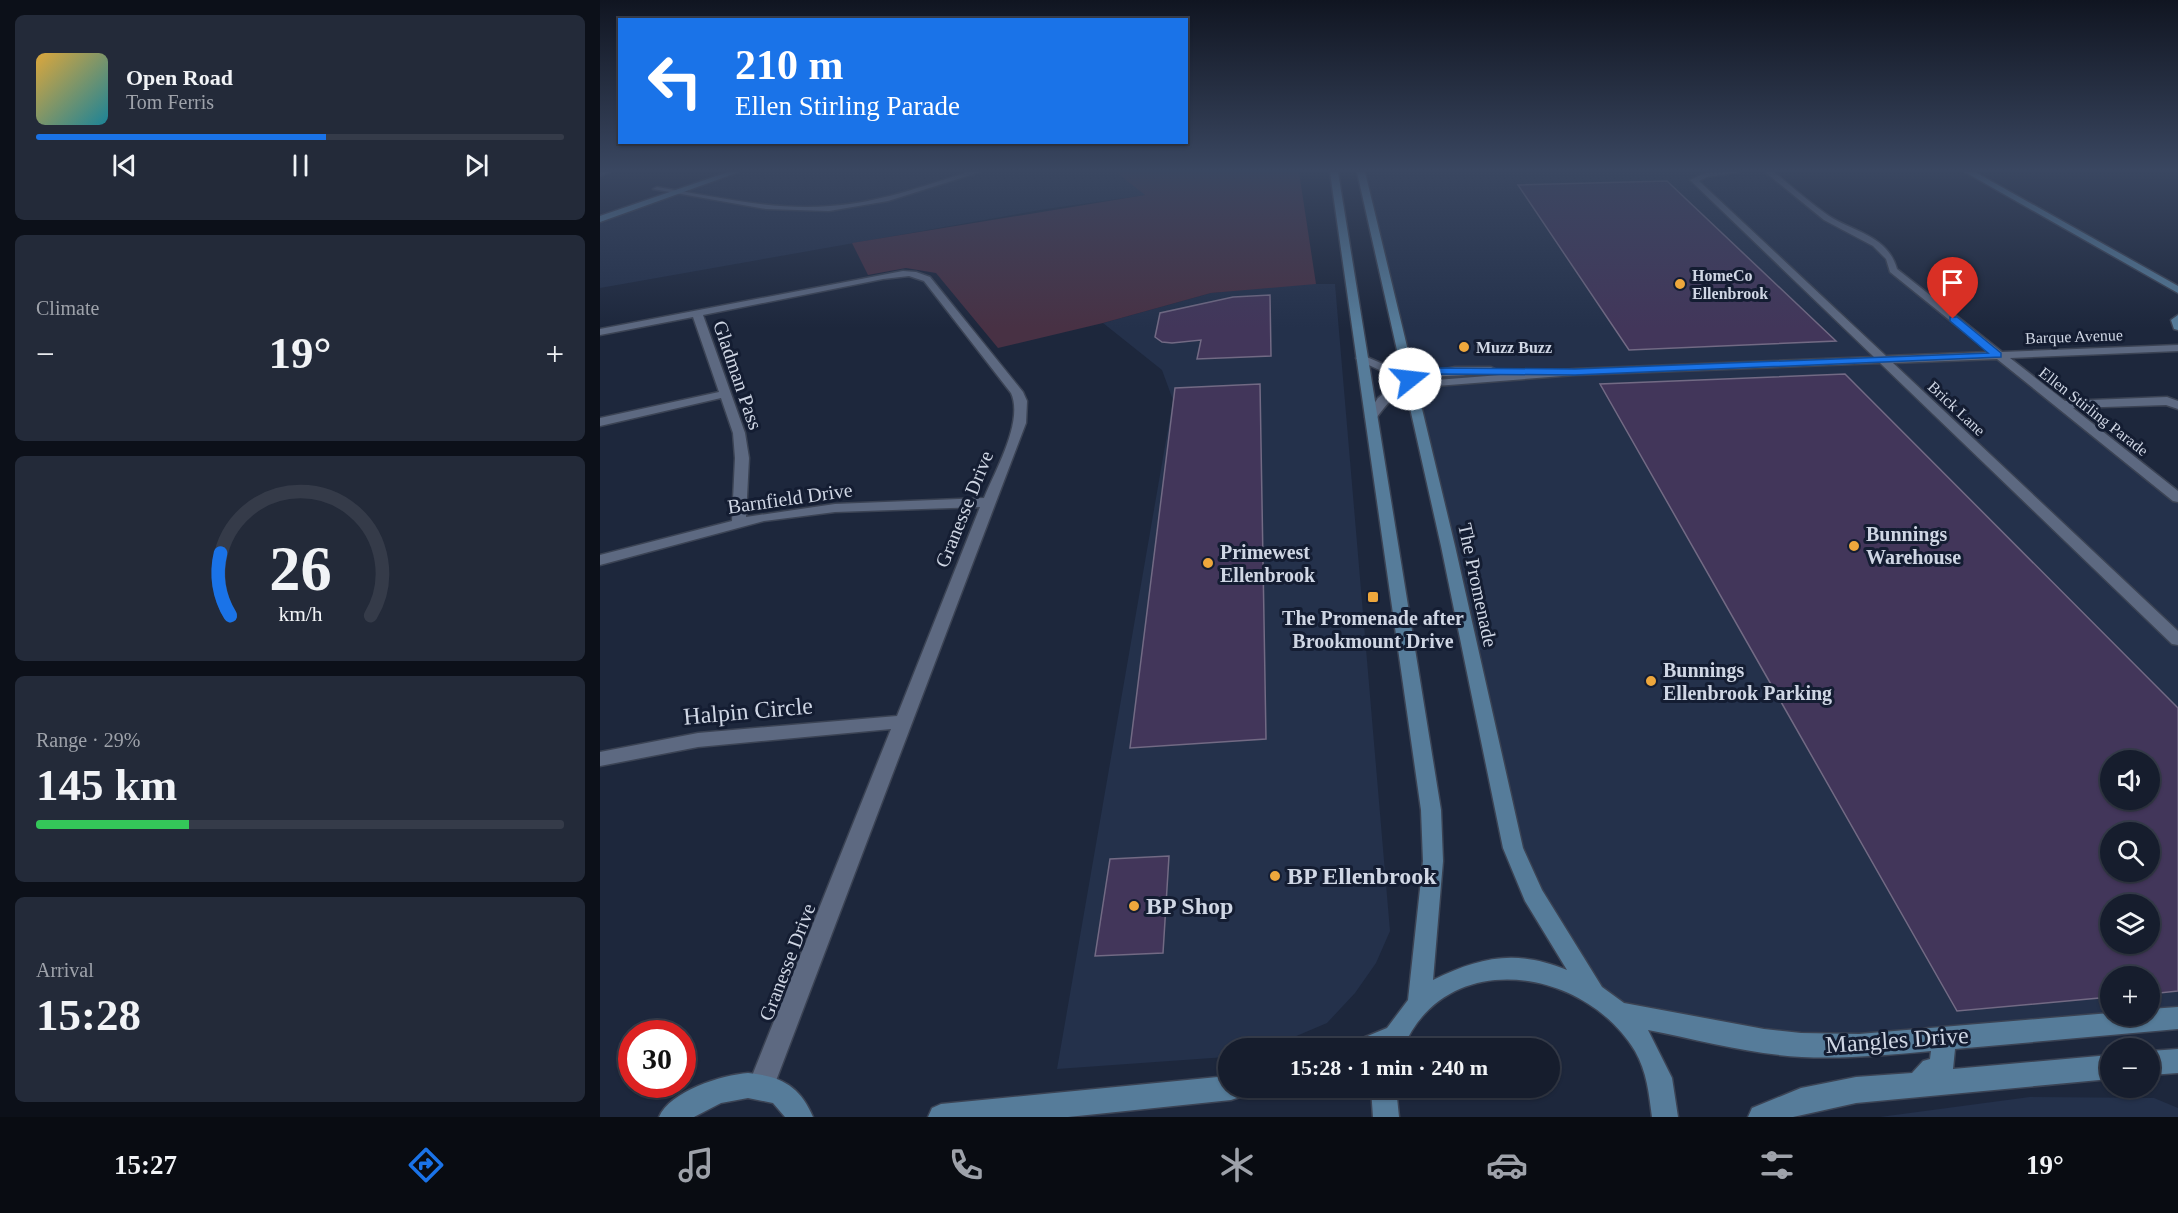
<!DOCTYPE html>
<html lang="en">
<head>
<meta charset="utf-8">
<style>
	body { margin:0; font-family:"Times New Roman",serif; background:#232a39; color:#f1f3f6; height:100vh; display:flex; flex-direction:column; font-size:22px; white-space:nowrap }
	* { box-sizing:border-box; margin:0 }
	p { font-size:20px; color:#9ea2aa }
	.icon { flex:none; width:33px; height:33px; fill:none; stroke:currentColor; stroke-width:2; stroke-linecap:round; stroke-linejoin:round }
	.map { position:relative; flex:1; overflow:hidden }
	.side { display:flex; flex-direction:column; gap:15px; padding:15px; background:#0c1019; width:600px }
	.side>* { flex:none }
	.top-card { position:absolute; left:18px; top:18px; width:570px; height:126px; border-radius:0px; box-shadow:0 2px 4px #0004,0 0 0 2px #353b49; background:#1a73e8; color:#fff; overflow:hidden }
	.fabs { position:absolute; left:1500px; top:750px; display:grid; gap:12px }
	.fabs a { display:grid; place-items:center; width:60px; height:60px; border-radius:50%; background:#161d2d; box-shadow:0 2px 4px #0004,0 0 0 2px #353b49; font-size:30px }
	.speed { position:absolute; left:18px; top:1020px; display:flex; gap:12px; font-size:30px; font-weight:700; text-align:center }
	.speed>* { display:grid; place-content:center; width:78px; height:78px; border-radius:50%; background:#161d2d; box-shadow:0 2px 4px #0004,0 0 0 2px #353b49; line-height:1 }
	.speed .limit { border:9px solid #d22; background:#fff; color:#111 }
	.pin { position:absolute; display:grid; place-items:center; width:51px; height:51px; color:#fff; margin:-62px -26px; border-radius:50% 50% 50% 0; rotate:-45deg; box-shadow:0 0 6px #0007 }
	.pin .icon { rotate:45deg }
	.me { position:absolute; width:66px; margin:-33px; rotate:74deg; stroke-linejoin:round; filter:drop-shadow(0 0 4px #0008) }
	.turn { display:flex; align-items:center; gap:21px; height:126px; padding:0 18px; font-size:27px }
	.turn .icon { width:78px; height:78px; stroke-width:2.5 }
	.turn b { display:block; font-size:42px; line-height:51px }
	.big { font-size:45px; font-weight:600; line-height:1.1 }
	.side .card { flex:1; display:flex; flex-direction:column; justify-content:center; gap:9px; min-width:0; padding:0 21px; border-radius:9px; background:#232a39 }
	.side .dial { align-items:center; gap:0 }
	.dial svg { height:156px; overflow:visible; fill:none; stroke:#353b49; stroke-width:7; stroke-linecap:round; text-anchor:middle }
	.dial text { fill:#f1f3f6; stroke:none }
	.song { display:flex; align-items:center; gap:18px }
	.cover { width:72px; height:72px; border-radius:9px; background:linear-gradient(135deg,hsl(40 70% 55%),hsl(190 70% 35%)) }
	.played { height:6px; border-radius:3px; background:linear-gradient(90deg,#1a73e8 55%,#353b49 55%) }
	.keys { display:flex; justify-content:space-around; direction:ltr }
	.heat { display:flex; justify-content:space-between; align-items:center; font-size:33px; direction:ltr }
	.charge { height:9px; border-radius:4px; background:linear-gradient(90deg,#34c759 29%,#353b49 0) }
	.trip { position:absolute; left:618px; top:1038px; width:342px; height:60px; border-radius:30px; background:#161d2d; box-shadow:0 2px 4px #0004,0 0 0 2px #353b49; font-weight:600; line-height:60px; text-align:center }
	.tabs { display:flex; height:96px; justify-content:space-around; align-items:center; background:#090c12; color:#9ea2aa }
	.tabs .icon { width:42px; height:42px }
	.tabs .current { color:#1a73e8 }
	.tabs b { font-size:27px; color:#f1f3f6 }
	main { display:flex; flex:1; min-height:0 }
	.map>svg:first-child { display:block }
	.built { fill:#24314b; fill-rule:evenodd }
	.green { fill:#483144 }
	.building { fill:#42365a; stroke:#726a84; stroke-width:1.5; fill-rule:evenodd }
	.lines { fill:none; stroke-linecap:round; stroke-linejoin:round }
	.street-casing { stroke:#3b4354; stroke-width:3 }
	.secondary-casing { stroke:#3b4354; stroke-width:3 }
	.street { fill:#5d6981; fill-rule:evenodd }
	.secondary { fill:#567c9a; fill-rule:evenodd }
	.route { fill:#1a73e8; stroke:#114b97; stroke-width:1.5 }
	.poi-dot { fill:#eea73c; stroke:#141d32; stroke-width:2 }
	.labels { text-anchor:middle; stroke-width:6; stroke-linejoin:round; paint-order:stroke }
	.far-poi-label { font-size:16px; font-weight:bold; fill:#cfd6e4; stroke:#141d32; text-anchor:start }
	.far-street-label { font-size:16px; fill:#cfd6e4; stroke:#141d32 }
	.street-label { font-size:20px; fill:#cfd6e4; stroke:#141d32 }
	.poi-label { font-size:20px; font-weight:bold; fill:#cfd6e4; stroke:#141d32; text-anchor:start }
	.near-street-label { font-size:24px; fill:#cfd6e4; stroke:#141d32 }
	.near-poi-label { font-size:24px; font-weight:bold; fill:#cfd6e4; stroke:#141d32; text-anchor:start }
</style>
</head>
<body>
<main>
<section class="side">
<div class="card">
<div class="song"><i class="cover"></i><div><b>Open Road</b><p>Tom Ferris</p></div></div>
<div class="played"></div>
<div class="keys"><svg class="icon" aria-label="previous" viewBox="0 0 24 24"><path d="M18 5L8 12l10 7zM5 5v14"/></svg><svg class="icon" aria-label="pause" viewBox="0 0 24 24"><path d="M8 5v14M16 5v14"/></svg><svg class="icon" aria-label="next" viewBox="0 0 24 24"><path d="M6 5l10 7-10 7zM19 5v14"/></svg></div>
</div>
<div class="card"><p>Climate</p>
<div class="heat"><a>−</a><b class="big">19°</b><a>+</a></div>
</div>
<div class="card dial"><svg viewBox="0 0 100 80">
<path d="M14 69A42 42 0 1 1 86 69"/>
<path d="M14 69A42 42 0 0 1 9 37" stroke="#1a73e8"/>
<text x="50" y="56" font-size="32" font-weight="700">26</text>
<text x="50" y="72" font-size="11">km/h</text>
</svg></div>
<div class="card"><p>Range · 29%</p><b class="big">145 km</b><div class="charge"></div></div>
<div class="card"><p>Arrival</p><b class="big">15:28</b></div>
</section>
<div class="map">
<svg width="1578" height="1117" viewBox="0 0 1578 1117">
	<rect width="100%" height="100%" fill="#1d273c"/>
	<path class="built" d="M144,172h372l30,23 -100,14 -446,79v-65z
		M761,172h408l57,45 59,34 8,19 285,228v520l-319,28 -240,-33 -86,-118zM1510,760h40v40h-40zM1510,832h40v40h-40zM1510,904h40v40h-40zM1510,976h40v40h-40z
		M694,284h41l55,647 -14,32 -21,30 -28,30 -40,17 -31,8h-28v8l-2,1 -169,12 116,-669 -11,-30 -59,-47 108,-30z
		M1430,1097l124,1 24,10v9h-298z"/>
	<path class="green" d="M516,172h183l17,112 -105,9 -108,30 -105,25 -62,-75 -30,-5 -38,7 -16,-32 293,-48z"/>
	<path class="building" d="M1067,181l169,160 -207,9 -111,-165z
		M670,295l1,61 -74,3 4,-19 -29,3 -10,-1 -7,-5 5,-24 73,-16z
		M1245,374l333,334v283l-28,3v-18h-40v21l-153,14 -357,-627zM1510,760h40v40h-40zM1510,832h40v40h-40zM1510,904h40v40h-40z
		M660,384l6,355 -136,9 45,-360z
		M569,856l-6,97 -68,3 15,-97z"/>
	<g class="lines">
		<g class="street-casing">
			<path id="street" d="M0,172h10l-10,4z
				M368,172h12l-92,29 -59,10 -63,-2 -113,-20 4,-2c57,9 116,24 173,19 48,-3 93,-20 138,-34z
				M1140,172l-33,5 -8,4 187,175 103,-4 -99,-80 -4,-13 -13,-13 -49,-26 -59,-48h9c18,15 36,31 55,44 25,16 59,20 68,53l105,83 176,-7v6l-168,7 55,43 102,-4 11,4v8l-12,-4 -93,3 105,83v11l-5,-1 -176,-142 -104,4 285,268v14l-6,-1 -292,-281 -305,12 -139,11 -24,-3c-16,10 -26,21 -37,37l-4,1 -6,-4 13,-19 23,-18 -43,-20 -2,-2 6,-3 49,21 44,-9h36l6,3c-8,6 -57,5 -73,8l12,2 139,-11 299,-12 -184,-177 15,-7z
				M303,271l13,1 14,5 93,115 4,9 -1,22 -252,663 -4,9 -9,3 -9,-3 -4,-9 143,-357 -193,18 -98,19v-14l98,-19 199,-17 83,-209 -145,5 -71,9 -164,44v-10l132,-34 3,-63 -2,-25 -12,-35 -121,28v-8l119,-26 -26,-75 -93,18v-6zM309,276l15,5 87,112c13,28 -16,78 -27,105l-149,6 -89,13 3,-59 -4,-25 -42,-118 180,-36z"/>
		</g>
		<g class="secondary-casing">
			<path id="secondary" d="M128,172h11l-139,50v-6z
				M730,172h8l103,638 2,51 -10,119c47,-23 83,-31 134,-10l-42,-69 -22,-53 -62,-302 -84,-374h8l90,374 68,302 19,42 60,97 22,16 140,26 37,4 58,1 251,-21v3h40v-7l28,-2v22l-223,20 -2,20 157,-14v24l-254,24 -63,14h-45l4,-9 49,-20 55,-11 56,-4 11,-12 7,-2 1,-8c-43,4 -86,8 -129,6 -52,-3 -103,-17 -154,-27l24,48 6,39h-26c-3,-23 -5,-45 -17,-66 -51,-84 -189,-105 -232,-3h-48l3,-8 29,-12 21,-28 15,-139 -2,-51z
				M1365,172h10l203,114v7z
				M1578,315v15l-4,-1 -3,-9z
				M1578,1049v24l-28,2v-24z
				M148,1073c33,3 52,13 65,44h-28l-12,-14 -25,-5 -27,5 -27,14h-35c11,-26 63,-42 89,-44z
				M628,1076v12h16l-4,9 -9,3 -163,17h-140l4,-9 9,-4z
				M771,1088h25l3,29h-26z"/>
		</g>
		<use href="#street" class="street"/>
		<use href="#secondary" class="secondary"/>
	</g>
	<linearGradient id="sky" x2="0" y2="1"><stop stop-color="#101521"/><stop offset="0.52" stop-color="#3a4761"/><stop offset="1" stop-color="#3a4761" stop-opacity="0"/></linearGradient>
	<rect width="1578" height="328" fill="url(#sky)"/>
	<path class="route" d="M1350,317h7l44,36v4l-426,18 -135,-1 -30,8 -5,-3 35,-11 135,1 413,-16 -38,-32z"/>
	<g class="poi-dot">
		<circle cx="1080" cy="284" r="6"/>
		<circle cx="864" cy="347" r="6"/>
		<circle cx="1254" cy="546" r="6"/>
		<circle cx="608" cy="563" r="6"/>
		<rect x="767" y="591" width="12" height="12" rx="3"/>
		<circle cx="1051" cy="681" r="6"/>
		<circle cx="675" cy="876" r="6"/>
		<circle cx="534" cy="906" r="6"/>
	</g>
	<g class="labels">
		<g class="far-poi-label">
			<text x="1092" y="281">HomeCo<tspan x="1092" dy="18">Ellenbrook</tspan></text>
			<text x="876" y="353">Muzz Buzz</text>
		</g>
		<g class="far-street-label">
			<text transform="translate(1474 336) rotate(-2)" y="6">Barque Avenue</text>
			<text transform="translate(1357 408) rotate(43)" y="6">Brick Lane</text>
			<text transform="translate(1494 411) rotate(38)" y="6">Ellen Stirling Parade</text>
		</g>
		<g class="street-label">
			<text transform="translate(138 375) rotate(71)" y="7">Gladman Pass</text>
			<text transform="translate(190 498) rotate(-8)" y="7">Barnfield Drive</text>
			<text transform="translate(364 509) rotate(-68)" y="7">Granesse Drive</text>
			<text transform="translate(878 585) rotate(78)" y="7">The Promenade</text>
			<text transform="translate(187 962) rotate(-69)" y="7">Granesse Drive</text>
		</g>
		<g class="poi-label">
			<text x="1266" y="541">Bunnings<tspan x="1266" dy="23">Warehouse</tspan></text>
			<text x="620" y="559">Primewest<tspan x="620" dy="23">Ellenbrook</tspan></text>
			<text x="773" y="625" text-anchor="middle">The Promenade after<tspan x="773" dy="23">Brookmount Drive</tspan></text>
			<text x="1063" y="677">Bunnings<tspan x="1063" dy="23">Ellenbrook Parking</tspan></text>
		</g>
		<g class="near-street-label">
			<text transform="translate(148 711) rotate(-5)" y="8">Halpin Circle</text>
			<text transform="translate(1297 1040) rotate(-4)" y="8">Mangles Drive</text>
		</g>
		<g class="near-poi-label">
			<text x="687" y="884">BP Ellenbrook</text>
			<text x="546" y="914">BP Shop</text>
		</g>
	</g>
</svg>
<div class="fabs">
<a><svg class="icon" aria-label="sound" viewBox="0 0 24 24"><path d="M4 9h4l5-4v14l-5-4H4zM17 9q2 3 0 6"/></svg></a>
<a><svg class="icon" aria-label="search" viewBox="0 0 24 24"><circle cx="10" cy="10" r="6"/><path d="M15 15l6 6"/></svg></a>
<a><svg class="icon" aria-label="layers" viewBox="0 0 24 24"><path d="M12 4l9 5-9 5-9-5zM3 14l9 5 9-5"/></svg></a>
<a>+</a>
<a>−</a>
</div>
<div class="speed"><div class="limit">30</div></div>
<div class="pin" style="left:1353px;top:319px;background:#d93025"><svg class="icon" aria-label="arrive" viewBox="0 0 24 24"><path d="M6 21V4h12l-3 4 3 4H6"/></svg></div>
<svg class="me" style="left:810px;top:379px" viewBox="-20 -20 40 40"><circle r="19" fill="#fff"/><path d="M0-13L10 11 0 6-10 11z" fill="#1a73e8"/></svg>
<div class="trip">15:28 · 1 min · 240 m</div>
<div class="top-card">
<div class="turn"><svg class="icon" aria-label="left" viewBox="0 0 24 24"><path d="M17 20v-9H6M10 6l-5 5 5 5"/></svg><div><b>210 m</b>Ellen Stirling Parade</div></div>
</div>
</div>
</main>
<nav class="tabs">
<b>15:27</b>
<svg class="icon current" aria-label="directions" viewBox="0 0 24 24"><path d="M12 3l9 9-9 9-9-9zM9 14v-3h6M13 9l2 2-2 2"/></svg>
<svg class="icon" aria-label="music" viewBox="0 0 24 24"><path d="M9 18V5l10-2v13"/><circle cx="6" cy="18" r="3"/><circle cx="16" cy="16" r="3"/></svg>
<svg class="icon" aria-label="phone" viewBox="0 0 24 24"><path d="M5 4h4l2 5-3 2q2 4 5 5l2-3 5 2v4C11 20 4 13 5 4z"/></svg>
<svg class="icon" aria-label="climate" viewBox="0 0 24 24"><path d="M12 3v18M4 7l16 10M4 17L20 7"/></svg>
<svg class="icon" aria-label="car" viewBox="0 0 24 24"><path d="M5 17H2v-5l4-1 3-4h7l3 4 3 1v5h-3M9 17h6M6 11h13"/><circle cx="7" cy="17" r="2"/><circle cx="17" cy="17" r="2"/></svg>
<svg class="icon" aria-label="filters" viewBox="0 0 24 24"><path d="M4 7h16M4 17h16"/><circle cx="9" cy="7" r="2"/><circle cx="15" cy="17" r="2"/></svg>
<b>19°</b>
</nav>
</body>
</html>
